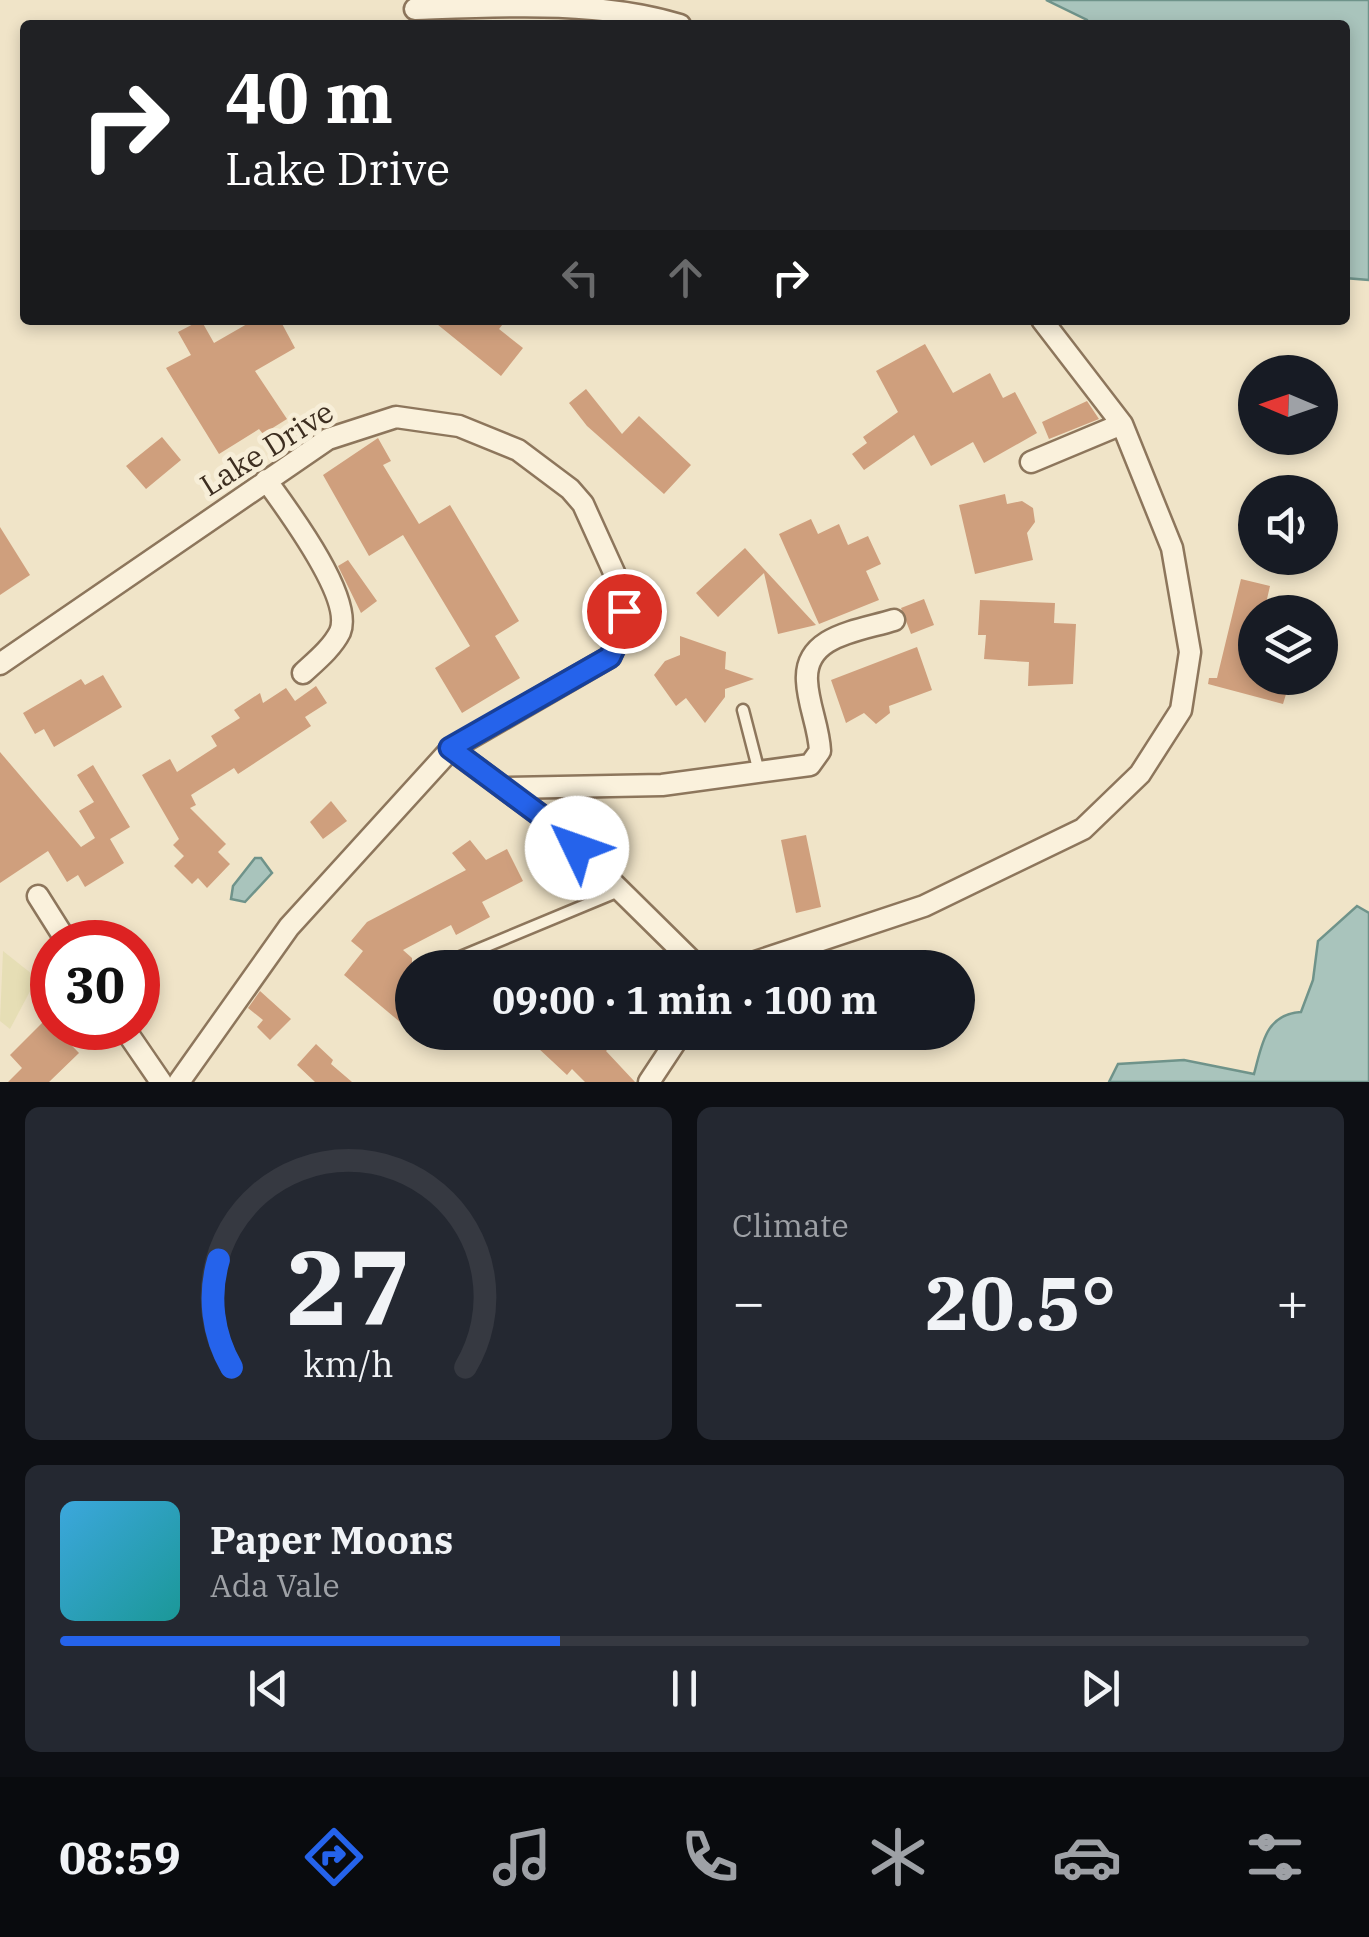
<!DOCTYPE html>
<html lang="en">
<head>
<meta charset="utf-8">
<style>
	body { margin:0; font-family:"IBM Plex Serif",serif; background:#242831; color:#f1f3f6; height:100vh; display:flex; flex-direction:column; font-size:38px; white-space:nowrap }
	* { box-sizing:border-box; margin:0 }
	p { font-size:32px; color:#9ea1a6 }
	.icon { flex:none; width:55px; height:55px; fill:none; stroke:currentColor; stroke-width:2; stroke-linecap:round; stroke-linejoin:round }
	.map { position:relative; height:1082px; overflow:hidden }
	.sheet { display:flex; flex-direction:column; gap:25px; padding:25px; background:#0d0f14; flex:1 }
	.sheet>* { flex:none }
	.top-card { position:absolute; left:20px; top:20px; width:1330px; height:305px; border-radius:10px; box-shadow:0 5px 15px #0003; background:#202124; color:#fff; overflow:hidden }
	.needle { width:65px; rotate:272deg }
	.buttons { position:absolute; left:1238px; top:355px; display:grid; gap:20px }
	.buttons a { display:grid; place-items:center; width:100px; height:100px; border-radius:50%; background:#171b24; box-shadow:0 5px 15px #0003; font-size:50px }
	.speed { position:absolute; left:30px; top:920px; display:flex; gap:20px; font-size:50px; font-weight:700; text-align:center }
	.speed>* { display:grid; place-content:center; width:130px; height:130px; border-radius:50%; background:#171b24; box-shadow:0 5px 15px #0003; line-height:1 }
	.speed .limit { border:15px solid #d22; background:#fff; color:#111 }
	.pin { position:absolute; display:grid; place-items:center; width:85px; height:85px; color:#fff; margin:-42px; border:5px solid #fff; border-radius:50%; box-shadow:0 2px 10px #0007 }
	.me { position:absolute; width:110px; margin:-55px; rotate:312deg; stroke-linejoin:round; filter:drop-shadow(0 0 8px #0008) }
	.turn { display:flex; align-items:center; gap:35px; height:210px; padding:0 40px; font-size:45px }
	.turn .icon { width:130px; height:130px; stroke-width:2.5 }
	.turn b { display:block; font-size:70px; line-height:85px }
	.lanes { display:flex; align-items:center; height:95px; padding:0 40px; background:#0003; justify-content:center; gap:50px; direction:ltr }
	.lanes .off { opacity:.35 }
	.big { font-size:75px; font-weight:700; line-height:1.1 }
	.sheet .card { flex:1; display:flex; flex-direction:column; justify-content:center; gap:15px; min-width:0; padding:0 35px; border-radius:15px; background:#242831 }
	.sheet .dial { align-items:center; gap:0 }
	.dial svg { height:260px; overflow:visible; fill:none; stroke:#363941; stroke-width:7; stroke-linecap:round; text-anchor:middle }
	.dial text { fill:#f1f3f6; stroke:none }
	.song { display:flex; align-items:center; gap:30px }
	.cover { width:120px; height:120px; border-radius:15px; background:linear-gradient(135deg,hsl(200 70% 55%),hsl(180 70% 35%)) }
	.played { height:10px; border-radius:5px; background:linear-gradient(90deg,#2563eb 40%,#363941 40%) }
	.keys { display:flex; justify-content:space-around; direction:ltr }
	.heat { display:flex; justify-content:space-between; align-items:center; font-size:55px; direction:ltr }
	.sheet .tiles { flex:1; display:grid; gap:25px; grid-template-columns:1fr 1fr }
	.card:last-child { grid-column:span 2 }
	.trip { position:absolute; left:395px; top:950px; width:580px; height:100px; border-radius:50px; background:#171b24; box-shadow:0 5px 15px #0003; font-weight:700; line-height:100px; text-align:center }
	.menu { display:flex; height:160px; justify-content:space-around; align-items:center; background:#090b0e; color:#9ea1a6 }
	.menu .icon { width:70px; height:70px }
	.menu .active { color:#2563eb }
	.menu b { font-size:45px; color:#f1f3f6 }
	.map>svg:first-child { display:block }
	.farmland { fill:#e6deb5 }
	.water { fill:#a9c4bc; stroke:#6f938a; stroke-width:2.5 }
	.building { fill:#cf9f7d }
	.lines { fill:none; stroke-linecap:round; stroke-linejoin:round }
	.lane-casing { stroke:#8d765c; stroke-width:15 }
	.street-casing { stroke:#8d765c; stroke-width:25 }
	.lane { stroke:#faf1dc; stroke-width:10 }
	.street { stroke:#faf1dc; stroke-width:20 }
	.route-casing { stroke:#184099; stroke-width:25 }
	.route { stroke:#2563eb; stroke-width:18 }
	.labels { text-anchor:middle; stroke-width:10; stroke-linejoin:round; paint-order:stroke }
	.street-label { font-size:30px; fill:#3d2e20; stroke:#f7eed8 }
</style>
</head>
<body>
<div class="map">
<svg width="1369" height="1082" viewBox="0 0 1369 1082">
	<rect width="100%" height="100%" fill="#f0e4c8"/>
	<path class="farmland" d="M3,951l34,27 -27,51 -10,-8z"/>
	<path class="water" d="M1046,0h323v280l-24,-2v-253h-256l-2,-5z
		M255,858h6l11,15 -27,29 -14,-3 2,-13z
		M1357,906l12,7v169h-260l9,-18 66,-4 70,14c8,-29 11,-60 47,-62l12,-32 5,-39z"/>
	<path class="building" d="M201,320l13,23 40,-23h26l15,28 -40,23 32,48 -24,15 -4,-5 -40,25 -53,-86 25,-13 -13,-23z
		M432,320h74l-7,9 24,19 -22,28z
		M925,344l28,49 37,-20 13,25 12,-6 22,41 -53,30 -11,-21 -42,24 -17,-31 -50,35 -12,-16 15,-11 -4,-6 35,-25 -22,-41z
		M586,389l36,45 17,-18 52,49 -27,29 -77,-68 -18,-23z
		M1087,401l12,18 -50,20 -7,-17z
		M162,437l19,23 -35,29 -20,-23z
		M378,438l13,23 -8,4 36,59 31,-19 69,116 -24,15 25,42 -58,35 -27,-45 35,-22 -67,-111 -34,21 -46,-81z
		M1005,494l2,10 15,-3 11,7 2,14 -8,11 6,27 -58,14 -16,-69z
		M811,519l7,15 21,-10 9,21 20,-9 13,28 -15,7 13,29 -60,24 -40,-90z
		M0,527l30,48 -30,20z
		M745,548l18,20 53,57 -38,9 -14,-61 -46,44 -22,-24z
		M348,560l29,41 -16,12 -23,-47z
		M1241,579l29,7 -6,26h-9l-3,57 3,9 35,3 -7,23 -75,-20 1,-6h8z
		M924,599l10,26 -23,9 -10,-26z
		M980,600l75,3 -1,20 22,1 -3,60 -45,2 1,-24 -45,-3 2,-24h-8z
		M680,636l46,16 -1,17 29,10 -29,10v8l-20,26 -19,-25 -10,8 -22,-31 11,-14 15,-6z
		M917,647l15,43 -43,16 1,7 -14,11 -12,-11 -18,10 -15,-43z
		M103,675l19,32 -68,40 -10,-18 -9,5 -12,-21 58,-34 4,6z
		M316,686l11,17 -22,14 6,9 -73,48 -4,-6 -43,27 5,10 -6,3 36,36 -8,8 12,12 -23,24 -9,-10 -6,6 -18,-18 10,-10 -11,-11 6,-6 -37,-64 28,-16 7,13 40,-26 -6,-10 29,-18 -6,-8 26,-17 3,10 23,-15 9,13z
		M0,752l81,95 14,-9 -16,-27 15,-9 -17,-27 16,-10 37,62 -20,12 14,24 -39,24 -7,-12 -11,7 -19,-31 -48,32z
		M331,801l16,20 -24,18 -13,-17z
		M806,835l15,72 -25,6 -15,-73z
		M470,840l16,20 21,-11 16,32 -41,21 8,15 -34,18 -5,-10 -48,25 9,8v48l-12,16 -56,-47 19,-24 -12,-10 16,-19 99,-52 -14,-17z
		M260,991l31,28 -21,21 -13,-13 6,-7 -15,-12z
		M46,1019l33,34 -30,29h-41l14,-14 -12,-13z
		M550,1032h74l-18,19 29,31h-50l-13,-13 -5,6 -30,-28z
		M316,1044l17,16 -2,4 21,18h-37l-18,-17z"/>
	<g class="lines">
		<g class="lane-casing">
			<path id="lane" d="M743,710l16,62
				M458,958l161,-67"/>
		</g>
		<g class="street-casing">
			<path id="street" d="M415,9c85,-3 183,-9 265,16
				M1031,462l91,-38
				M266,480c21,29 88,118 74,152 -8,16 -24,29 -37,41
				M0,664l328,-225 68,-22 63,9 59,24 52,39 13,15 39,86 1,39 -13,28 -159,92 -162,178 -110,155
				M451,749l104,77 144,142
				M505,788l157,-3 148,-20 10,-14c-1,-24 -12,-46 -13,-70 -3,-46 52,-50 87,-61
				M38,896l29,46
				M737,968l187,-62 159,-77 57,-55 41,-64 9,-58 -18,-104 -50,-124 -80,-104
				M124,1028l37,54
				M649,1082l33,-50"/>
		</g>
		<use href="#lane" class="lane"/>
		<use href="#street" class="street"/>
	</g>
	<g class="lines">
		<g class="route-casing">
			<path id="route" d="M577,848l-22,-22 -105,-78 160,-91 13,-28 1,-18"/>
		</g>
		<use href="#route" class="route"/>
	</g>
	<g class="labels">
		<g class="street-label">
			<text transform="translate(267 449) rotate(-32)" y="10">Lake Drive</text>
		</g>
	</g>
</svg>
<div class="buttons">
<a><svg class="needle" viewBox="-14 -14 28 28"><path d="M0-13l5 13h-10z" fill="#e53935"/><path d="M0 13l5-13h-10z" fill="#9ea1a6"/></svg></a>
<a><svg class="icon" aria-label="sound" viewBox="0 0 24 24"><path d="M4 9h4l5-4v14l-5-4H4zM17 9q2 3 0 6"/></svg></a>
<a><svg class="icon" aria-label="layers" viewBox="0 0 24 24"><path d="M12 4l9 5-9 5-9-5zM3 14l9 5 9-5"/></svg></a>
</div>
<div class="speed"><div class="limit">30</div></div>
<div class="pin" style="left:624px;top:611px;background:#d93025"><svg class="icon" aria-label="arrive" viewBox="0 0 24 24"><path d="M6 21V4h12l-3 4 3 4H6"/></svg></div>
<svg class="me" style="left:577px;top:848px" viewBox="-20 -20 40 40"><circle r="19" fill="#fff"/><path d="M0-13L10 11 0 6-10 11z" fill="#2563eb"/></svg>
<div class="trip">09:00 · 1 min · 100 m</div>
<div class="top-card">
<div class="turn"><svg class="icon" aria-label="right" viewBox="0 0 24 24"><path d="M7 20v-9h11M14 6l5 5-5 5"/></svg><div><b>40 m</b>Lake Drive</div></div>
<div class="lanes"><svg class="icon off" aria-label="left" viewBox="0 0 24 24"><path d="M17 20v-9H6M10 6l-5 5 5 5"/></svg><svg class="icon off" aria-label="ahead" viewBox="0 0 24 24"><path d="M12 20V5M6 11l6-6 6 6"/></svg><svg class="icon" aria-label="right" viewBox="0 0 24 24"><path d="M7 20v-9h11M14 6l5 5-5 5"/></svg></div>
</div>
</div>
<section class="sheet">
<div class="tiles">
<div class="card dial"><svg viewBox="0 0 100 80">
<path d="M14 69A42 42 0 1 1 86 69"/>
<path d="M14 69A42 42 0 0 1 10 36" stroke="#2563eb"/>
<text x="50" y="56" font-size="32" font-weight="700">27</text>
<text x="50" y="72" font-size="11">km/h</text>
</svg></div>
<div class="card"><p>Climate</p>
<div class="heat"><a>−</a><b class="big">20.5°</b><a>+</a></div>
</div>
<div class="card">
<div class="song"><i class="cover"></i><div><b>Paper Moons</b><p>Ada Vale</p></div></div>
<div class="played"></div>
<div class="keys"><svg class="icon" aria-label="previous" viewBox="0 0 24 24"><path d="M18 5L8 12l10 7zM5 5v14"/></svg><svg class="icon" aria-label="pause" viewBox="0 0 24 24"><path d="M8 5v14M16 5v14"/></svg><svg class="icon" aria-label="next" viewBox="0 0 24 24"><path d="M6 5l10 7-10 7zM19 5v14"/></svg></div>
</div>
</div>
</section>
<nav class="menu">
<b>08:59</b>
<svg class="icon active" aria-label="directions" viewBox="0 0 24 24"><path d="M12 3l9 9-9 9-9-9zM9 14v-3h6M13 9l2 2-2 2"/></svg>
<svg class="icon" aria-label="music" viewBox="0 0 24 24"><path d="M9 18V5l10-2v13"/><circle cx="6" cy="18" r="3"/><circle cx="16" cy="16" r="3"/></svg>
<svg class="icon" aria-label="phone" viewBox="0 0 24 24"><path d="M5 4h4l2 5-3 2q2 4 5 5l2-3 5 2v4C11 20 4 13 5 4z"/></svg>
<svg class="icon" aria-label="climate" viewBox="0 0 24 24"><path d="M12 3v18M4 7l16 10M4 17L20 7"/></svg>
<svg class="icon" aria-label="car" viewBox="0 0 24 24"><path d="M5 17H2v-5l4-1 3-4h7l3 4 3 1v5h-3M9 17h6M6 11h13"/><circle cx="7" cy="17" r="2"/><circle cx="17" cy="17" r="2"/></svg>
<svg class="icon" aria-label="filters" viewBox="0 0 24 24"><path d="M4 7h16M4 17h16"/><circle cx="9" cy="7" r="2"/><circle cx="15" cy="17" r="2"/></svg>
</nav>
</body>
</html>
